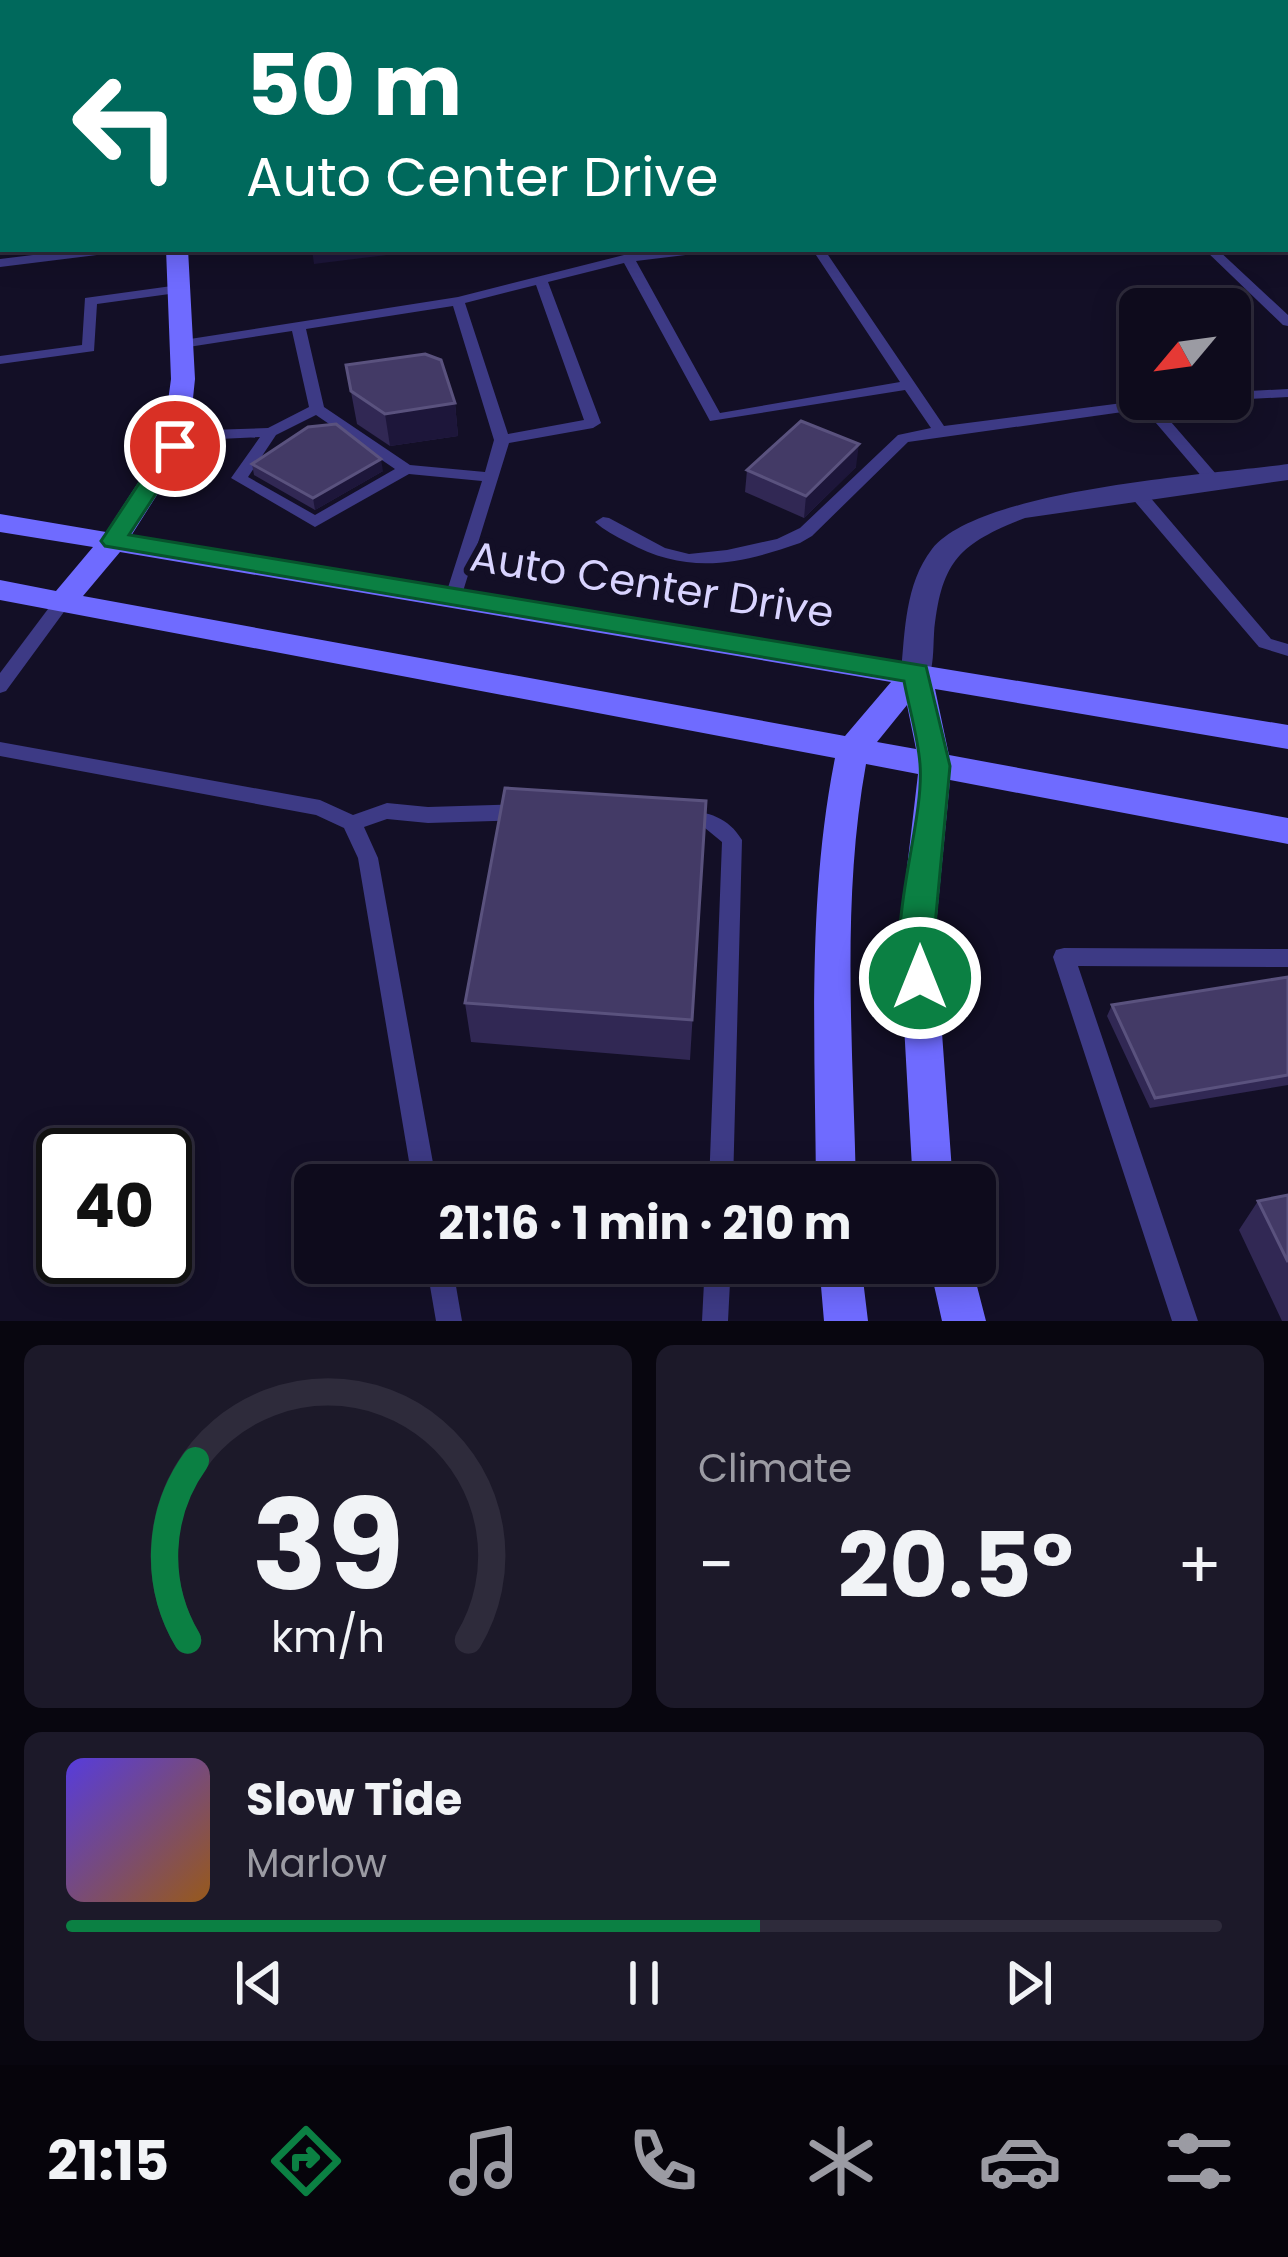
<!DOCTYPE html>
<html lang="en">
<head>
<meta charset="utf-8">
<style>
	body { margin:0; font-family:Poppins,sans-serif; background:#1c1929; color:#f1f3f6; height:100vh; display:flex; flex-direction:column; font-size:45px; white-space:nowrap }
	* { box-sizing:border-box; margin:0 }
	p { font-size:39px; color:#9b9ba3 }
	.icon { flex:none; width:66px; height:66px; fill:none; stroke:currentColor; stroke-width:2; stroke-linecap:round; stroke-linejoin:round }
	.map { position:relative; height:1321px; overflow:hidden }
	.side { display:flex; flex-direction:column; gap:24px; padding:24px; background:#08060f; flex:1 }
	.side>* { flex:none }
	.top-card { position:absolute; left:0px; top:0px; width:1290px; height:252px; box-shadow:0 6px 30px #0003,0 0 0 3px #2e2b3b; background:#00695c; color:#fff; overflow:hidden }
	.needle { width:78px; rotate:241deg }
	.buttons { position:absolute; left:1119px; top:288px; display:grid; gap:24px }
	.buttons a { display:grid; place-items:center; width:132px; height:132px; border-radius:18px; background:#0e0b1c; box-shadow:0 6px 30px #0003,0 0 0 3px #2e2b3b; font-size:60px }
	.speed { position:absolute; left:36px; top:1128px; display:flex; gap:24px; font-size:60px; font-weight:700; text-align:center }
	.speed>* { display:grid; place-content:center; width:156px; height:156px; border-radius:50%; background:#0e0b1c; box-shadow:0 6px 30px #0003,0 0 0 3px #2e2b3b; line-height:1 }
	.speed .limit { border:6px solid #111; border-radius:18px; background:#fff; color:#111 }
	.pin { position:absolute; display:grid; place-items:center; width:102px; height:102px; color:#fff; margin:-51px; border:6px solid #fff; border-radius:50%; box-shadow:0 3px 12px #0007 }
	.me { position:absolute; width:132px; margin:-66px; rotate:0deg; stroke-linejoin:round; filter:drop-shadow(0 0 9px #0008) }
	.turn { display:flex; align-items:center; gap:42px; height:252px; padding:0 48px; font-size:54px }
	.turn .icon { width:156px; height:156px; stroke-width:2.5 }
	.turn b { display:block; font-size:84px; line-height:102px }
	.big { font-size:90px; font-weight:700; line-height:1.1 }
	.side .widget { flex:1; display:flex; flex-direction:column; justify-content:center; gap:18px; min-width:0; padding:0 42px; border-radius:18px; background:#1c1929 }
	.side .dial { align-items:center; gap:0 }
	.dial svg { height:312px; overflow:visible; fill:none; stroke:#2e2b3b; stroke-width:7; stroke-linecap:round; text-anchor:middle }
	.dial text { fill:#f1f3f6; stroke:none }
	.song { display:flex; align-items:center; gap:36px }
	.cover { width:144px; height:144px; border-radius:18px; background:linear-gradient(135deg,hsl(250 70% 55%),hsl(30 70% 35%)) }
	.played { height:12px; border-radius:6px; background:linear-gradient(90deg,#0b8043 60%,#2e2b3b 60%) }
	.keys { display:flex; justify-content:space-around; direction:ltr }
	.heat { display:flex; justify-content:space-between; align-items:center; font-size:66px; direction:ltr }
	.side .tiles { flex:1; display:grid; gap:24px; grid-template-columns:1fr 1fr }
	.widget:last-child { grid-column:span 2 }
	.trip { position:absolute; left:294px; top:1164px; width:702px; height:120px; border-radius:18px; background:#0e0b1c; box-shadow:0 6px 30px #0003,0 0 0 3px #2e2b3b; font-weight:700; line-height:120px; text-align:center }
	.menu { display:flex; height:192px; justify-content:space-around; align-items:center; background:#06040b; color:#9b9ba3 }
	.menu .icon { width:84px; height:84px }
	.menu .on { color:#0b8043 }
	.menu b { font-size:54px; color:#f1f3f6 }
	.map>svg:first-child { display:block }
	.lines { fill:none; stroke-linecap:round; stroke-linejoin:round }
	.lane { fill:#3d3a85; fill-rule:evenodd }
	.street { fill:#3d3a85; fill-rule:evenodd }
	.secondary { fill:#6f6bff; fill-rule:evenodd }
	.wall { fill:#312854 }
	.shaded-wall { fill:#1d163a }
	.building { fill:#433a66; stroke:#5a527e; stroke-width:3 }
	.route { fill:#0b8043; stroke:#07532c; stroke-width:3 }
	.labels { text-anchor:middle; stroke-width:12; stroke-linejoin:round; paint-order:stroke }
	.street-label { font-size:42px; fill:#d9d4ff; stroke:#130f26 }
</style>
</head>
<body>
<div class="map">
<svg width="1288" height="1321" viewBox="0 0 1288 1321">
	<rect width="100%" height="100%" fill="#130f26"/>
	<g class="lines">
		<path class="lane" d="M1288,31v7h-1v-7z
			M0,41h3v6h-3z
			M1287,69h1v6h-1z
			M1287,105h1v6h-1z
			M1287,153h1v6h-1z
			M0,179h3v8h-3z
			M82,249h37l-6,4 -113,14v-8z
			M670,249h38l-6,4 -66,8 84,152 180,-31 -88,-133h12l120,177 194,-25 2,-3 53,1 -7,4 -28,4 65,75 -2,3h-12l-65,-76 -236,33 -96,94 -12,7c-63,22 -113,32 -173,-1 -12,-6 -23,-12 -32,-20l8,-5 6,1 56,30 24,6 38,-4 50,-11 23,-11 98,-93 33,-7 -26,-38 -195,31 -86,-158 -76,19 53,141 -8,5 -84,15 -49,158 -6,2 -9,-6 37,-116 -73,-7 -94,53 -84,-49 29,-41 -83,4 -8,-5 8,-5 91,-3 41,-21 -17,-76 -110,17 -7,-4 2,-3 281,-44 170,-43zM536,285l48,135 -76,14 -43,-131zM453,306l41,134 -9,32 -75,-7 -86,-58 -18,-78zM316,415l79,54 -80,46 -67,-38 28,-42z
			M1204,249h13l71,66v11l-5,-1z
			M179,285l5,1v6l-87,12 -3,47 -94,13v-8l82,-11 3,-47z
			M1288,389v8l-58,3 -5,-1h5v-7z
			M1137,488l6,1 128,150 17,5v12l-29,-9 -128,-150 -2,-4z
			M63,595l9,6 -3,4 -63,86 -6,2v-20l57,-76z
			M0,742l320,58 33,15 34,-12 41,4 95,-3 7,2 3,6 -3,6 -7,2 -95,3 -41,-4 -23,8 14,31 59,327h-24l-55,-327 -14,-30 -28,-13 -316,-59z
			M683,810c26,2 45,7 59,30l-9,345h-24l13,-343 -17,-14 -29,-4 -3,-6 3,-6z
			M1064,948l224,1v18l-210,-1 120,355h-26l-119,-364 3,-7z
			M426,1263h26l10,58h-26z
			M705,1263h26l-3,58h-26z"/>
		<path class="street" d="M539,0h16l2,3h-16z
			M1085,0h17l2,3h-17z
			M1287,189h1v13h-1z
			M1288,464v16l-263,38c-67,26 -84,44 -91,116 -1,16 0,33 -7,47h-22l-4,-8c4,-42 4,-89 31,-124 47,-60 277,-74 356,-85z"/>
		<path class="secondary" d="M157,0h16v3h-16z
			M166,249h22l7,130 -7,67 -57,90 1157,189v24l-353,-60 14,66 339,63v26l-338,-64 -15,156 18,249h-40l-14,-249 19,-162 -52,-10c-25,138 -13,281 -10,421h-40c-1,-142 -9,-287 19,-427l-835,-158v-20l56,11 37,-44 -93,-15v-18l106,18 56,-86 9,-67zM120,552l771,130 -46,54 -762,-140zM907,705l9,44 -39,-7z
			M819,1263h42l7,58h-44z
			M929,1263h42l15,58h-44z"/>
	</g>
	<path class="wall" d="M346,365l109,38 3,33 -68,10 -33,-22z
		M252,464l131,7 -68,39 -61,-35z
		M856,467l-52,51 -59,-26 2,-22z
		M706,801l-16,259 -219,-18 -6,-39z
		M1288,977v108l-138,23 -43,-92 5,-11z
		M1288,1195v126h-6l-43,-91 19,-29z"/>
	<path class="shaded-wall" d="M279,249h156l-121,15 -2,-14 -32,4z
		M455,403l3,33 -68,10 -5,-32z
		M859,444l-3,23 -52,51 2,-22z
		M381,459l2,12 -68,39 -2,-12z"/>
	<path class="building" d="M425,354l16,6 14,43 -70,11 -34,-23 -5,-26z
		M801,421l58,23 -53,52 -59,-26z
		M336,424l45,35 -68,39 -61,-34 56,-37z
		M505,788l201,13 -14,219 -227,-17z
		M1288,977v98l-133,23 -43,-93z
		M1288,1195v67l-30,-61z"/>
	<path class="route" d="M175,439l12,7 -58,89 797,131 24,100 -16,170 2,42 -4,10 -12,4 -12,-4c-26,-54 17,-163 12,-224 -2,-27 -11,-56 -16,-83l-799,-135 -4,-5 4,-6 62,-94z"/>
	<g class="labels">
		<g class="street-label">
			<text transform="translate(652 584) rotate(9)" y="15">Auto Center Drive</text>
		</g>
	</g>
</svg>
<div class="buttons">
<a><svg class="needle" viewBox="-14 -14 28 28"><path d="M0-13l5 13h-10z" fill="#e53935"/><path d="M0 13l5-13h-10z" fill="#9b9ba3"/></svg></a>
</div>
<div class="speed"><div class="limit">40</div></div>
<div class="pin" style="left:175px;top:446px;background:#d93025"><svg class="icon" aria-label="arrive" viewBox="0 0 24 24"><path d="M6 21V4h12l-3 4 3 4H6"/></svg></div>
<svg class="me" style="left:920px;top:978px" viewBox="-20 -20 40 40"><circle r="17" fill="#0b8043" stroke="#fff" stroke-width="3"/><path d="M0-11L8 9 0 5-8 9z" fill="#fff"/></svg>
<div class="trip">21:16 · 1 min · 210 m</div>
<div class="top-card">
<div class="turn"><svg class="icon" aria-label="left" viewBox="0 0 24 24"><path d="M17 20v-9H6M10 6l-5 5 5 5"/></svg><div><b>50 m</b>Auto Center Drive</div></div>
</div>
</div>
<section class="side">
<div class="tiles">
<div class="widget dial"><svg viewBox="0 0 100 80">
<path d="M14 69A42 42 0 1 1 86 69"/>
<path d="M14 69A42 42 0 0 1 16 23" stroke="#0b8043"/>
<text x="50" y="56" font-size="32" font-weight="700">39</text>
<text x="50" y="72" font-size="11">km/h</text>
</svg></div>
<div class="widget"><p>Climate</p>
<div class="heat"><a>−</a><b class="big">20.5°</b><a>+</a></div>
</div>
<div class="widget">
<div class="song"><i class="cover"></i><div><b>Slow Tide</b><p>Marlow</p></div></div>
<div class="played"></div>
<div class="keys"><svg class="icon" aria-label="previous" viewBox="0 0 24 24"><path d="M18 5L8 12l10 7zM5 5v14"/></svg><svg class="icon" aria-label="pause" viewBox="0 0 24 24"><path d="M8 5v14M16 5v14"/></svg><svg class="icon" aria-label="next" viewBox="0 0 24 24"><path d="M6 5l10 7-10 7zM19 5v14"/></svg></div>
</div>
</div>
</section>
<nav class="menu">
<b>21:15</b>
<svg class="icon on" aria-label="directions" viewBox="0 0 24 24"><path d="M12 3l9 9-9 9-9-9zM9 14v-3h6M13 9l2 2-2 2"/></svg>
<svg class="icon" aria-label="music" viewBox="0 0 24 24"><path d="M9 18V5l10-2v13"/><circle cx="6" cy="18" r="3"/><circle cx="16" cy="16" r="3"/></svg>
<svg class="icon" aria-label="phone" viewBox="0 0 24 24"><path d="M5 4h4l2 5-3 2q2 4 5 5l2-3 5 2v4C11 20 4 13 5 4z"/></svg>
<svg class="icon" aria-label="climate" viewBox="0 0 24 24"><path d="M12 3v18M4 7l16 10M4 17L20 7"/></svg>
<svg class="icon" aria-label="car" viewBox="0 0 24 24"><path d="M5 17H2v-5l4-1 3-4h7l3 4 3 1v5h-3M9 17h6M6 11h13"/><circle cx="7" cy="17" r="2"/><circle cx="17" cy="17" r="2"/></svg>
<svg class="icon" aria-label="filters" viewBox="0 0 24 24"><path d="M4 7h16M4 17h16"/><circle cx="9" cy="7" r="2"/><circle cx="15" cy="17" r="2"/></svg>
</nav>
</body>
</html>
